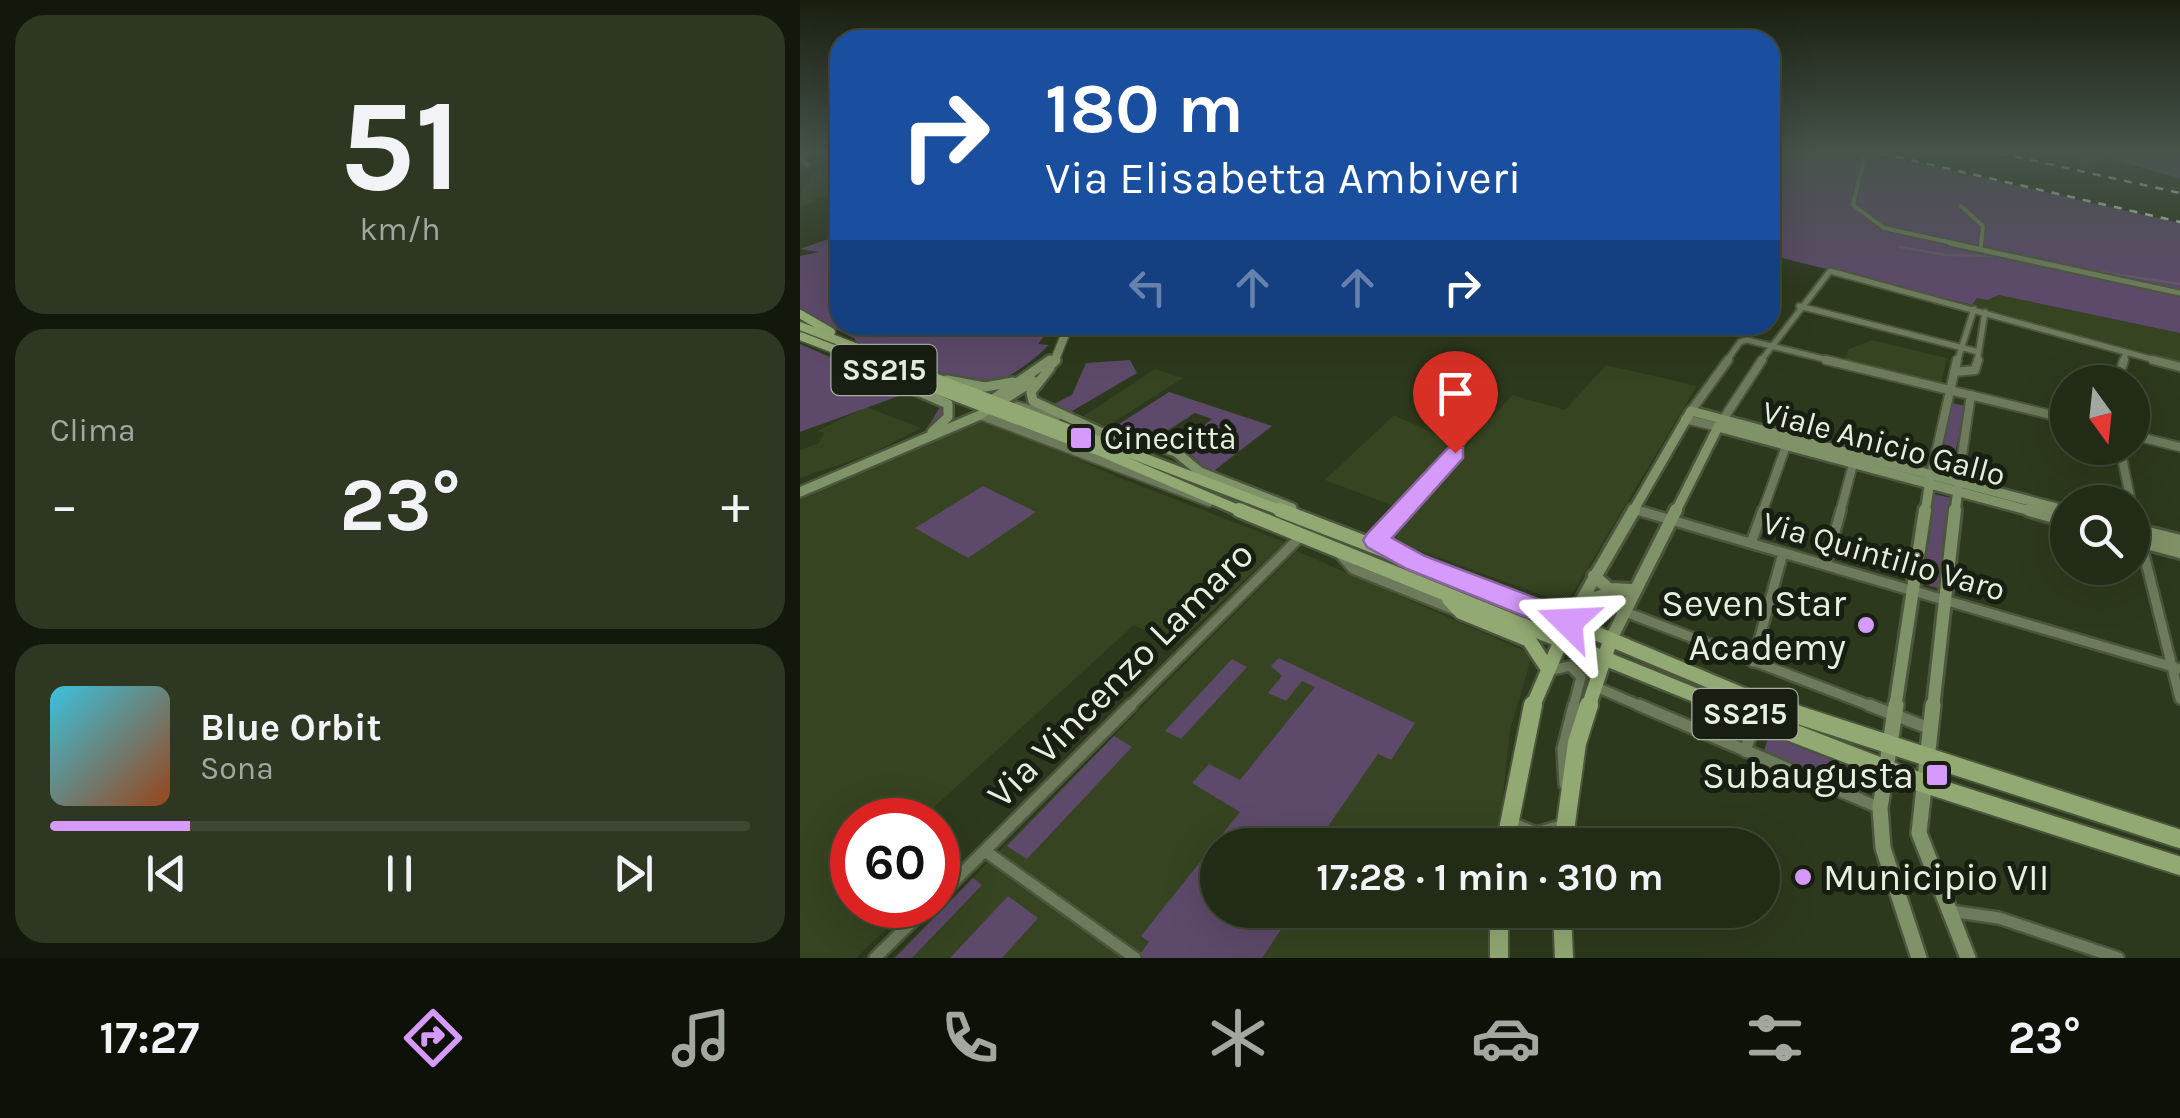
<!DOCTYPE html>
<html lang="it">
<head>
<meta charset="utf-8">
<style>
	body { margin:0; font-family:Karla,sans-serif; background:#2e3722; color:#f1f3f6; height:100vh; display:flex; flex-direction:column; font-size:38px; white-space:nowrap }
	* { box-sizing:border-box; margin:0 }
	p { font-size:32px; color:#a2a7a0 }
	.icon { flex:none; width:55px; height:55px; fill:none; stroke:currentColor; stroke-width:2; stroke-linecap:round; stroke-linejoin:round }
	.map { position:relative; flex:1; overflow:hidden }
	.details { display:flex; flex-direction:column; gap:15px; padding:15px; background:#13180c; width:800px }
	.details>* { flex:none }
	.top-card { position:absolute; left:30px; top:30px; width:950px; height:305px; border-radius:30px; box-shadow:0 10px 40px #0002,0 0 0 2px #3f4734; background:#1a4fa0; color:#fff; overflow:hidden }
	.needle { width:65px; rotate:165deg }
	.fabs { position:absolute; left:1250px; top:365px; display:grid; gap:20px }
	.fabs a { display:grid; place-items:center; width:100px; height:100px; border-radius:50%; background:#222b15; box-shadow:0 10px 40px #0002,0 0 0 2px #3f4734; font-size:50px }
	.speed { position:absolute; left:30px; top:798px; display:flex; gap:20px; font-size:50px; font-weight:700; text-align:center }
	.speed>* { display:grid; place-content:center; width:130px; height:130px; border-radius:50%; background:#222b15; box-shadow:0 10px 40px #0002,0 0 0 2px #3f4734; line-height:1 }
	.speed .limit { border:15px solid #d22; background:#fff; color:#111 }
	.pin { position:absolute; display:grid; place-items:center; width:85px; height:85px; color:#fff; margin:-102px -42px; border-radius:50% 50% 50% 0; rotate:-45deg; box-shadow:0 0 10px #0007 }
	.pin .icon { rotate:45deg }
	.me { position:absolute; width:110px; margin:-55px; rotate:291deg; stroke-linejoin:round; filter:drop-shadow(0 0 8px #0008) }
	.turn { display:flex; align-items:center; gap:35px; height:210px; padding:0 50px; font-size:45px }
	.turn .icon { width:130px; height:130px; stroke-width:2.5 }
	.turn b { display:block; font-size:70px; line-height:85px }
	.lanes { display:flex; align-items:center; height:95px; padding:0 50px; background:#0003; justify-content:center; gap:50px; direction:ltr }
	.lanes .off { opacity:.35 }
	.big { font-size:75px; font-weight:700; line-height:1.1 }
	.details .card { flex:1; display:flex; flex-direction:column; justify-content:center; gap:15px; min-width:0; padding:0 35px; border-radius:30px; background:#2e3722 }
	.details .dial { align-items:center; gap:0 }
	.dial b { font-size:130px; line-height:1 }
	.song { display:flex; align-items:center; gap:30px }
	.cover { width:120px; height:120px; border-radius:15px; background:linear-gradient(135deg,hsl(190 70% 55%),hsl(20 70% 35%)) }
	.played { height:10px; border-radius:5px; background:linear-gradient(90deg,#d69bfa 20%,#3f4734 20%) }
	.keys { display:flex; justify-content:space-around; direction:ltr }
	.heat { display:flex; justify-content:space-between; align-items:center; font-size:55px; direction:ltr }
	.trip { position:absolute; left:400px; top:828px; width:580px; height:100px; border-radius:50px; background:#222b15; box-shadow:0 10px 40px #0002,0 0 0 2px #3f4734; font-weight:700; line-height:100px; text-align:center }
	.dock { display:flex; height:160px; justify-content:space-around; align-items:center; background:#0e1108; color:#a2a7a0 }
	.dock .icon { width:70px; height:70px }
	.dock .current { color:#d69bfa }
	.dock b { font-size:45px; color:#f1f3f6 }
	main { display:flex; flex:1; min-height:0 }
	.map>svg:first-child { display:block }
	.built { fill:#364421 }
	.green { fill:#5d4a6a }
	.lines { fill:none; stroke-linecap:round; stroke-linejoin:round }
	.stream { stroke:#635868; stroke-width:2.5 }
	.street-far4-casing { stroke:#4c563d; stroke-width:6 }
	.street-far3-casing { stroke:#4c563d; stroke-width:9 }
	.street-far2-casing { stroke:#4c563d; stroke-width:12 }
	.street-far1-casing { stroke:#4c563d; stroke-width:14 }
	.street-casing { stroke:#4c563d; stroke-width:16 }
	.secondary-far3-casing { stroke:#4c563d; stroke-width:11 }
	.secondary-far2-casing { stroke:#4c563d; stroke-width:14 }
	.secondary-far1-casing { stroke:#4c563d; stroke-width:18 }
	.secondary-casing { stroke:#4c563d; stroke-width:20 }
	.primary-far3-casing { stroke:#4c563d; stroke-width:11 }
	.primary-far2-casing { stroke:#4c563d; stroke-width:15 }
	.primary-far1-casing { stroke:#4c563d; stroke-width:19 }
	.primary-casing { stroke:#4c563d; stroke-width:22 }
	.street-far4 { stroke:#6d7b5c; stroke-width:4 }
	.street-far3 { stroke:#6d7b5c; stroke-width:5 }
	.street-far2 { stroke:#6d7b5c; stroke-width:8 }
	.street-far1 { stroke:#6d7b5c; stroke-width:9 }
	.street { stroke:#6d7b5c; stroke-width:11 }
	.secondary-far3 { stroke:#809268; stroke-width:8 }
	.secondary-far2 { stroke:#809268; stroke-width:9 }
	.secondary-far1 { stroke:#809268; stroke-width:12 }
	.secondary { stroke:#809268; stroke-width:15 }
	.primary-far3 { stroke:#92a973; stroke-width:8 }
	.primary-far2 { stroke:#92a973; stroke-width:10 }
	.primary-far1 { stroke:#92a973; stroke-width:14 }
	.primary { stroke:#92a973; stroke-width:18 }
	.rail { stroke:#d3dbc9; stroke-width:2.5; stroke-dasharray:8 8; stroke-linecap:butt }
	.route { fill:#d69bfa; stroke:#8b65a2; stroke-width:2.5 }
	.poi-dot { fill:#d69bfa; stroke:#181e11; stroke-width:4 }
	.labels { text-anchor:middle; stroke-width:10; stroke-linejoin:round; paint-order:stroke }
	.shield { fill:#181e11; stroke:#a9b0a0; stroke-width:2.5 }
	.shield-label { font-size:30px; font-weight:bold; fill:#e7efde }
	.poi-label { font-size:32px; fill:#e7efde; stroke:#181e11; text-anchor:start }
	.street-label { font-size:32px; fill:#e7efde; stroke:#181e11 }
	.near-poi-label { font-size:38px; fill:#e7efde; stroke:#181e11; text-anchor:end }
	.near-street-label { font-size:38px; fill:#e7efde; stroke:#181e11 }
</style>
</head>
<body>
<main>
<section class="details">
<div class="card dial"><b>51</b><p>km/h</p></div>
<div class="card"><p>Clima</p>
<div class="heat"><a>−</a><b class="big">23°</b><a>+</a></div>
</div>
<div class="card">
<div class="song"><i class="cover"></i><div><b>Blue Orbit</b><p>Sona</p></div></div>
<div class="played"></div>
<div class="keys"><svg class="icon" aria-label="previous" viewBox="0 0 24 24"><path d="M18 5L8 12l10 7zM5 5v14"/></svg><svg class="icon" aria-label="pause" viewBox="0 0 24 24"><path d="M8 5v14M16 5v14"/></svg><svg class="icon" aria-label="next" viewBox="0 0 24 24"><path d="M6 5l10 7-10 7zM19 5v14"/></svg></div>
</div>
</section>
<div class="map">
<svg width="1380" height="958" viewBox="0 0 1380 958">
	<rect width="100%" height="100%" fill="#2d391c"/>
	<path class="built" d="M40,157v30l-40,21v-13l14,-24z
		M1199,295l181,38v29l-208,-57 5,-7z
		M1072,340l75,18 -6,26 -97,-24 5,-11z
		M806,365l91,21 -131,218 -181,-66 127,-143 53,15z
		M355,369l28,9 -80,51 -24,-10z
		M66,407l55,21 -50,26 -71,24v-28l19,-7 5,-10 -7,-2z
		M594,415l41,19 10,-4 9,11 -60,65 -69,-26z
		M183,417l132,59 170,66 -109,103 -42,-20 -214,195h-68v85h59l-55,53h-56v-462z
		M497,551l230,101 4,7 -21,71 -12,115h-280v65h274l-4,48h-595z"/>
	<path class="green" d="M970,153h105l305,70v110l-181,-38 -12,5 -10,-2 -5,7 -202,-50z
		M1285,153l95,2v21l-73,-18 -24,6 -5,-5z
		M40,235v90h213l-15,19 11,1c-17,17 -36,30 -57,39 -16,7 -113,-32 -134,-40l-4,-6 -54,-26v-56l19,-4 -19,-3z
		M0,344l145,63 1,7 -14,16 -39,19 32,-17 15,-25 -33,-14 -107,39z
		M330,360l7,13 -70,41 -15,-9 20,-10 14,-32z
		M369,392l103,34 -61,47 -23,-21 -13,-5 37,-28 -17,-6 -39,25 -18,-6 -30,-1z
		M1152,403l13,3 -14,67 -12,-5z
		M183,486l53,26 -68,46 -53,-30z
		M425,494l333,135 -295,-116z
		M1134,494l17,4 -10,91 -19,-5z
		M479,658l136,65 -24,37 -13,-6 -63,91h-97v65h76l-32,48h-125l12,-16 -8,-6 99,-124 -48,-29 17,-19 31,16 75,-93 -13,-6 -16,20 -18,-8 14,-17 -11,-10z
		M432,659l15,8 -66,72 -16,-8z
		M969,735l99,39 -1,19 -103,-42z
		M314,736l18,11 -105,112 -20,-13z
		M173,878l9,7 -70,73h-17z
		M208,896l30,22 -36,40h-52z"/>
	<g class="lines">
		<path class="stream" d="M1297,153l83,24
			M1100,247l46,8 50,1
			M1268,267l112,17"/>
		<g class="street-far4-casing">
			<path id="street-far4" d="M1058,153l6,5 -11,47 31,23 78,17
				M0,158l8,7
				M1161,206l22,20 -2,19"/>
		</g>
		<g class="street-far3-casing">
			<path id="street-far3" d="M1150,243l230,50
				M999,306l180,46
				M926,362l14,-20 7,-2 89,22
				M960,362l70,-91 332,91
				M1157,362l17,-53
				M1177,362l8,-50
				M1323,362l3,-10"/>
		</g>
		<g class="street-far2-casing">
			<path id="street-far2" d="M1026,360l242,59
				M1353,360l27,7
				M1154,372l21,-2 3,-10
				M1317,382l7,-22
				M217,406l40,10
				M891,411l37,-51
				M180,415l229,87
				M885,419l33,8 44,-67
				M1332,435l48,12
				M1320,448l11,54
				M1131,475l26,-115
				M1158,482l13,-87
				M1332,507l1,6
				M832,509l13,4
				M600,513l57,-62 7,-20
				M962,513l24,-67
				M1040,513l13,-49"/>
		</g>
		<g class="street-far1-casing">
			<path id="street-far1" d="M837,510l543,159
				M1333,510l47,189
				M575,540l27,-30
				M951,543l12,-33
				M539,553l14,16 102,41
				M1026,565l15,-55
				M823,611l253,97
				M953,662l30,-109
				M752,670l18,-4 11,11 -8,31
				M794,686l51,22
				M328,708l173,-172"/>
		</g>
		<g class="street-casing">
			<path id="street" d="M839,705l241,103
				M1069,705l62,24
				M945,751l11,-33
				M765,784l-2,-35 11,-44
				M712,823l24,10 28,-8
				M185,851l150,107
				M138,897l193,-192
				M1150,911l49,7 119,40
				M75,958l54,-53"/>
		</g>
		<g class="secondary-far3-casing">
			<path id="secondary-far3" d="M254,362l15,-37"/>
		</g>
		<g class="secondary-far2-casing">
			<path id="secondary-far2" d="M60,360l9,10 79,34v13l-16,15
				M250,368l-19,24 2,9 74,34 28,2 41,15 24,20 92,36
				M246,370l10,-10
				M147,380l38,7 28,-5
				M186,404l64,-44
				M0,492l180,-77 53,-34
				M832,513l59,-102 377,100
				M875,513l43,-86 320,86
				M1125,513l5,-32
				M1155,513l3,-25"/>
		</g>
		<g class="secondary-far1-casing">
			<path id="secondary-far1" d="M1229,510l39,11
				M1332,529l48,12
				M1332,539l48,13
				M794,576l15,13 23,1
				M779,603l29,-9 10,6 4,10
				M769,622l65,-112
				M810,641l66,-131
				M1095,708l30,-198
				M1133,708l22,-198"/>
		</g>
		<g class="secondary-casing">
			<path id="secondary" d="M1096,705l-16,103 3,40 36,110
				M1133,705l-14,128 49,125"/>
		</g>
		<g class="primary-far3-casing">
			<path id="primary-far3" d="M0,314l31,18
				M0,326l94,36
				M0,336l68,26"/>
		</g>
		<g class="primary-far2-casing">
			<path id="primary-far2" d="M61,360l239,91 145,62
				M87,360l400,153"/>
		</g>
		<g class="primary-far1-casing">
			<path id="primary-far1" d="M439,510l488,198
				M480,510l270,104 224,94
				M649,599l12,13 68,28 17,26
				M732,708l37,-86
				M788,708l22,-67"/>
		</g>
		<g class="primary-casing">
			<path id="primary" d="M921,705l204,79 255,82
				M968,705l412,134
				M705,845l28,-140
				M763,845l14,-102 12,-38
				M699,910v48
				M762,910l2,48"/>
		</g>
		<use href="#street-far4" class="street-far4"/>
		<use href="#street-far3" class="street-far3"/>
		<use href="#street-far2" class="street-far2"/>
		<use href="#street-far1" class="street-far1"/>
		<use href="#street" class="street"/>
		<use href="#secondary-far3" class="secondary-far3"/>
		<use href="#secondary-far2" class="secondary-far2"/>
		<use href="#secondary-far1" class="secondary-far1"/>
		<use href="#secondary" class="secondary"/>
		<use href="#primary-far3" class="primary-far3"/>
		<use href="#primary-far2" class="primary-far2"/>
		<use href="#primary-far1" class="primary-far1"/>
		<use href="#primary" class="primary"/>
		<path class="rail" d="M1080,153l300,69
			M1199,153l181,40"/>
	</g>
	<linearGradient id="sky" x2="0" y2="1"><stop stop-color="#191f0f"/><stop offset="0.53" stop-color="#46544b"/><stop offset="1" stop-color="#46544b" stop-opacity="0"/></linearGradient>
	<rect width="1380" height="287" fill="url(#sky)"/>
	<path class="route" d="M655,446l8,2v10l-71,80 33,18 153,58 4,8 -4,8h-19l-152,-61 -40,-22 -4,-7 4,-6 81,-86z"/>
	<g class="poi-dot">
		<rect x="269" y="426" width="24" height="24" rx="5"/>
		<circle cx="1066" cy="625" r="10"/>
		<rect x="1125" y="763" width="24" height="24" rx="5"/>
		<circle cx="1003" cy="877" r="10"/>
	</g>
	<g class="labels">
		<g class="shield">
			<rect x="31.5" y="345" width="105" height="50" rx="8"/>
			<rect x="892.5" y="689" width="105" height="50" rx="8"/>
		</g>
		<g class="shield-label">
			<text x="84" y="380">SS215</text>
			<text x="945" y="724">SS215</text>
		</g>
		<g class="poi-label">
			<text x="304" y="449">Cinecittà</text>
		</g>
		<g class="street-label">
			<text transform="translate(1084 443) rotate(15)" y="11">Viale Anicio Gallo</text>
			<text transform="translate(1084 556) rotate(16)" y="11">Via Quintilio Varo</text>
		</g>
		<g class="near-poi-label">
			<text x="1046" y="616">Seven Star<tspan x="1046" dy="44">Academy</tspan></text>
			<text x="1114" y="788">Subaugusta</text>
			<text x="1023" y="890" text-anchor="start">Municipio VII</text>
		</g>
		<g class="near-street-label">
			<text transform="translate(320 674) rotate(-45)" y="13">Via Vincenzo Lamaro</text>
		</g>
	</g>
</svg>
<div class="fabs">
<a><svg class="needle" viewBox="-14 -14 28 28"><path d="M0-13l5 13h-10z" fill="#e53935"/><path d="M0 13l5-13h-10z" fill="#a2a7a0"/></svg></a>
<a><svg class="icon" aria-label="search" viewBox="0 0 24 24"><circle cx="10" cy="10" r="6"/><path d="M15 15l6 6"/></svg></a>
</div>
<div class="speed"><div class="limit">60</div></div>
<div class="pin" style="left:655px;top:453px;background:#d93025"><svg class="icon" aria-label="arrive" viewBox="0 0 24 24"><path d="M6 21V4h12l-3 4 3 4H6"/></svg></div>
<svg class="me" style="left:768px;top:622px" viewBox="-20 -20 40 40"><path d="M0-17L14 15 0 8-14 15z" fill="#d69bfa" stroke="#fff" stroke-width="4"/></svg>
<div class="trip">17:28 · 1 min · 310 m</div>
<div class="top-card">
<div class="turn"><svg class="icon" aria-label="right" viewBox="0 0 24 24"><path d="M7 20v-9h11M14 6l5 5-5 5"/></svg><div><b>180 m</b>Via Elisabetta Ambiveri</div></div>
<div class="lanes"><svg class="icon off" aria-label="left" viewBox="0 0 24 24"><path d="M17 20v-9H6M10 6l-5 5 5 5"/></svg><svg class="icon off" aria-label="ahead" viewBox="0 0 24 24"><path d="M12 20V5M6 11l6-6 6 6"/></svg><svg class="icon off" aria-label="ahead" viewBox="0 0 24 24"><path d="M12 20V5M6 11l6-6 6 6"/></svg><svg class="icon" aria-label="right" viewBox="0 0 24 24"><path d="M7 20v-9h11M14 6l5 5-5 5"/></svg></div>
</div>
</div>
</main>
<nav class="dock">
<b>17:27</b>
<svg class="icon current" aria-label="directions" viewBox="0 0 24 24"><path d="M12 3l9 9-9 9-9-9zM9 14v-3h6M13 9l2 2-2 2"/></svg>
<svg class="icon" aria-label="music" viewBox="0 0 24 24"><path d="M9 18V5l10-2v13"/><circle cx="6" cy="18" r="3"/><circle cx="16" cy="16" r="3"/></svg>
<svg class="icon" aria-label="phone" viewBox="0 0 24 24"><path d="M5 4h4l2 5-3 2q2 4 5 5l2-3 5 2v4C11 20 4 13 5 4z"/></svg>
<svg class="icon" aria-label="climate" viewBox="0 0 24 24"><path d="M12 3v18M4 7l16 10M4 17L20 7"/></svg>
<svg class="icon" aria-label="car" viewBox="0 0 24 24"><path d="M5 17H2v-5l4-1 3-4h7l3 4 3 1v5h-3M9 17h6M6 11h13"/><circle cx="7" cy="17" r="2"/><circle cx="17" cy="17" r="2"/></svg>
<svg class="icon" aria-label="filters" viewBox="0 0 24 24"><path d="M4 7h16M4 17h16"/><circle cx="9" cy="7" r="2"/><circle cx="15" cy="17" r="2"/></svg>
<b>23°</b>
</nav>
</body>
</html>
